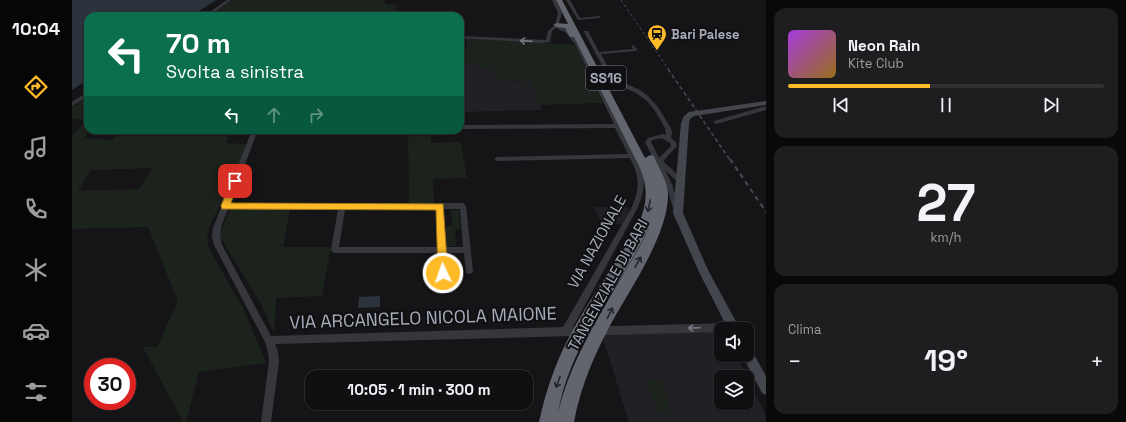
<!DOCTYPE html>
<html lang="it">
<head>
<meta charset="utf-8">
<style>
	body { margin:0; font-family:"Space Grotesk",sans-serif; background:#1e1e20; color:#f1f3f6; height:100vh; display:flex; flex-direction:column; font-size:15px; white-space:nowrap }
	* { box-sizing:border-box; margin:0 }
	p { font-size:13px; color:#9c9d9f }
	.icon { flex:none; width:22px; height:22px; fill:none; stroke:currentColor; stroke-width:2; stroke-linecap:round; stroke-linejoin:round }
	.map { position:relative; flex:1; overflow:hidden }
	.panel { display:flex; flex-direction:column; gap:8px; padding:8px; background:#09090a; width:360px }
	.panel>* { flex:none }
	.hud { position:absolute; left:12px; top:12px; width:380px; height:122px; border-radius:12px; box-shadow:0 1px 3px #0004,0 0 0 1px #303032; background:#0b6e4f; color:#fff; overflow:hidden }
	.controls { position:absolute; left:642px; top:322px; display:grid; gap:8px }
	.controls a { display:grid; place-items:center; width:40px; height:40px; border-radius:8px; background:#101012; box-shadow:0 1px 3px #0004,0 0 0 1px #303032; font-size:20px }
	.speed { position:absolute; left:12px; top:358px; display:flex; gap:8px; font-size:20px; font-weight:700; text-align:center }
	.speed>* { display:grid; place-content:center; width:52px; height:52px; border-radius:50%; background:#101012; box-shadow:0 1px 3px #0004,0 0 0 1px #303032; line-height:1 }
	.speed .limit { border:6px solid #d22; background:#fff; color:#111 }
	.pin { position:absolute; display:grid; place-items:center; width:34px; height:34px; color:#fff; margin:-17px; border-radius:8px; box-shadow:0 2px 6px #0006 }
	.me { position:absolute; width:44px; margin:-22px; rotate:357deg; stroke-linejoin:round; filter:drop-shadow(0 0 3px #0008) }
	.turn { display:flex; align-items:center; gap:14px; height:84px; padding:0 16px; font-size:18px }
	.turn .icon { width:52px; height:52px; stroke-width:2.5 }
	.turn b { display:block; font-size:28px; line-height:34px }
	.lanes { display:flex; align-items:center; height:38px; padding:0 16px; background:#0003; justify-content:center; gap:20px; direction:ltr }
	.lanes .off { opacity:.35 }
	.big { font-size:30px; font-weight:700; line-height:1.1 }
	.panel .tile { flex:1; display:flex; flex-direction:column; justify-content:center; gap:6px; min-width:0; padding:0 14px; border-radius:12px; background:#1e1e20 }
	.panel .dial { align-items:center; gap:0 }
	.dial b { font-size:52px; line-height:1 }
	.song { display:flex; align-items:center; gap:12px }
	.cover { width:48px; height:48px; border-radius:6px; background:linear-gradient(135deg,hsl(280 70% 55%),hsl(40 70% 35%)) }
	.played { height:4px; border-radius:2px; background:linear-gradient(90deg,#feba27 45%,#303032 45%) }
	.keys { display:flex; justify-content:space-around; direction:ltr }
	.heat { display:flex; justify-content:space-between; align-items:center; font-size:22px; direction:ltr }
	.trip { position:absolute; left:233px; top:370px; width:228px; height:40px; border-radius:12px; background:#101012; box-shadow:0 1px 3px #0004,0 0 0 1px #303032; font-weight:700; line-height:40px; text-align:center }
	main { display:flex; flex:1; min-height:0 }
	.tabs { display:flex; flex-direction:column; width:72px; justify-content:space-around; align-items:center; background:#060607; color:#9c9d9f }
	.tabs .icon { width:28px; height:28px }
	.tabs .active { color:#feba27 }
	.tabs b { font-size:18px; color:#f1f3f6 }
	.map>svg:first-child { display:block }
	.built { fill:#212125 }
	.green { fill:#1b231c; fill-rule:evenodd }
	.water { fill:#2b343c }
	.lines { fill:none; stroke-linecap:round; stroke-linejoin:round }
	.street { fill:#36373d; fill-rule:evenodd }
	.secondary { fill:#44464d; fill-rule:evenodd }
	.highway { fill:#62656e; fill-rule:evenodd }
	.rail-far2 { stroke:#494b52; stroke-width:1; stroke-dasharray:3 2.5; stroke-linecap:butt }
	.rail-far1 { stroke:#494b52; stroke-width:1.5; stroke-dasharray:4 3; stroke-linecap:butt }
	.rail { stroke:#494b52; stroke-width:2; stroke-dasharray:5 4; stroke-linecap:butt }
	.oneway { stroke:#747781 }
	.oneway2 { stroke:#24252a }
	.route { fill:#feba27; stroke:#a57919 }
	.labels { text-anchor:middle; stroke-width:4; stroke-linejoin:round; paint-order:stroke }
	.far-poi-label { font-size:13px; font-weight:bold; fill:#a6acb9; stroke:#101013; text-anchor:start }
	.shield { fill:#101013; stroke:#797d87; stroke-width:1 }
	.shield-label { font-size:14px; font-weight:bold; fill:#a6acb9 }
	.street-label { font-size:15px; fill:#a6acb9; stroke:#101013 }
	.near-street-label { font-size:18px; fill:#a6acb9; stroke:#101013 }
</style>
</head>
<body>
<main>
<nav class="tabs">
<b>10:04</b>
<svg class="icon active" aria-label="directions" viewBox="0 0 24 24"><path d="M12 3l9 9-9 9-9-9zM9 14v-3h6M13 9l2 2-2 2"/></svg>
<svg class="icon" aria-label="music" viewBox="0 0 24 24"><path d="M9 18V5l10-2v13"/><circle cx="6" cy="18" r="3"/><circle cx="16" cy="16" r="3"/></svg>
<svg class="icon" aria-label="phone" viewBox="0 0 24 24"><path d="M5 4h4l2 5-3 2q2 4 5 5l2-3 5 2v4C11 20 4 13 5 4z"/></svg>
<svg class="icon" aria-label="climate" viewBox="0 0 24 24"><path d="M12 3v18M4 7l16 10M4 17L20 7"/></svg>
<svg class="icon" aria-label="car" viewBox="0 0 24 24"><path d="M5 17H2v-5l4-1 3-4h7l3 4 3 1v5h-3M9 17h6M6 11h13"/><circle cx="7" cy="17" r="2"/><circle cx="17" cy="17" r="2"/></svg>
<svg class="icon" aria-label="filters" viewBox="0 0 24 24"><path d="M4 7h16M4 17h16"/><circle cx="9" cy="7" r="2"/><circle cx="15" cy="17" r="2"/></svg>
</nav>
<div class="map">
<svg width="694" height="422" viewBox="0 0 694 422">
	<rect width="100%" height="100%" fill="#151518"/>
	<path class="built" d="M388,64h13l20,6 6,11 32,1 11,28 -82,2z
		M522,207h33l3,3 -7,14h-21z
		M649,331v24h15l11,22h-26v26h26v-25l19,37v7h-137l-27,-87z"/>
	<path class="green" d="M159,0h154v4l12,1 -2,11h-100l1,-2 -83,-1z
		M394,38l109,7 28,58 -64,2 -8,-23 -32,-1 -6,-11 -20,-6h-13v-16h7z
		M16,96v24l-16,-1v-12z
		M14,122h2v8h3l-7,8 28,2 8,-10h52l58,3 -4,10 21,1c-6,15 -11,31 -18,46 -8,18 -27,37 -20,58l36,64 21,51 -67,9 -13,50h-3l-40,-75h14l21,-46 -30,-74 -76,2v-94zM81,168l-14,21 -61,2 13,-21z
		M336,130h22l1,13 30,-1 6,36 -34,1 1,24h-25z
		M158,210h60l-7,37h48l-9,49 -46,2 -2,35 -13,-29 -40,-66v-8z
		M379,210h8l1,19h-5l1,17h-9l-1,-20h6z
		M376,255h8l2,21h-9z
		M575,379l15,2 10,34 -15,-2z"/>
	<path class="water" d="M0,0h144l-25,16h-103v63l-16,11z
		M308,296v11l-22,1 1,-11z"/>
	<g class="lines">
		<path class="street" d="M155,0h4l-22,16h-5z
			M480,0h4l6,13 -4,13 11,4 10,14 63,126c4,15 1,25 -5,39l-64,118 160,-4 3,1 1,3v2h-16v3l-446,12 3,8 1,9 -8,61h-10l8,-61 -1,-9 -3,-10 -51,-97 -2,-9 1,-8 39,-98h6l-28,73h233l3,3 7,65 -1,2 -3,1 -3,-1 -2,-20h-18l1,20 -1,2 -3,1 -3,-1 -1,-2 -1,-20h-103l-3,-1 -1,-2 7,-41h-110c-5,13 -10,21 -6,36l49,91 292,-9 68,-118c9,-21 9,-31 -1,-51l-133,3 -3,-2 3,-2 131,-3 -13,-26 -155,1v-4l154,-1 -39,-80 -10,-12 -9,-4 -4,3 -2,11 -8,1 -82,-5v-2l86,4 2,-9 7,-6 3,-12zM273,209h92l1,38h-99zM372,209h16l3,38h-17z
			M494,0h4l10,18 19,-2 2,1 -2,1 -21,2z
			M512,31h4l11,21 34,-3 -2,-3 2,-1 5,5 -2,1 -35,3 13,24 26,12 8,6 9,10 14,22 1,4 -1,6 5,4 1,4 -13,14v2l20,19 -3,2h-2l-14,-13 7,14 8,27 -1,2h-4l-1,-2 -8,-27 -21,-42 3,-4 15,-4 3,1 -1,-7 -10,-17 -8,-10 -11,-8 -18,-8 -8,-5 -26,-48zM590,138l9,6v2l-12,12 -8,-16 1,-2z
			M16,92v4l-16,10v-4z
			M694,106v4l-50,14 -3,-2 1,-1z"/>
		<path class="secondary" d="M694,101v4l-72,11 -4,3 -1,4 -6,90 25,57 32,59h-12l-29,-57 -26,-59 8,-90 3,-7 5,-4z
			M675,347l4,2 15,27v19l-4,-2 -20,-38h5z"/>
		<path class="highway" d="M484,0h6l83,158 5,-3 4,1 1,3c5,11 12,22 13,34 1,40 -36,93 -55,127 -18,33 -32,65 -39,102h-35c6,-28 15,-55 28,-81 12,-23 26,-46 41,-68 21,-33 50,-64 32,-105l-66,-131h-4l-5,-9 -8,-1 -4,-2 4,-2 11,1zM577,228c-7,16 -16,30 -25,45 -26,45 -54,89 -66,140 12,-70 61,-124 91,-185z"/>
		<path class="rail-far2" d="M549,0l48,70"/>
		<path class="rail-far1" d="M596,69l62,91"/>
		<path class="rail" d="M658,159l36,53"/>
	</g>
	<defs><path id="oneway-shaft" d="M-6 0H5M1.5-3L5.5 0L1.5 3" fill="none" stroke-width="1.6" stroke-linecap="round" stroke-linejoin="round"/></defs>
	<g class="oneway">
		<use href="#oneway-shaft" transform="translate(454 41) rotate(-176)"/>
		<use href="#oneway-shaft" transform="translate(622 328) rotate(178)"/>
	</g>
	<g class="oneway2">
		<use href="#oneway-shaft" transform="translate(577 206) rotate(103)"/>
		<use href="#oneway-shaft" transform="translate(566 262) rotate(-61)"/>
		<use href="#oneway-shaft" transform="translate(538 313) rotate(-63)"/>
		<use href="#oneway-shaft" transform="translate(486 382) rotate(111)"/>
	</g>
	<path class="route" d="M163,178l4,3 -8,22 212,1 5,69 -1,3 -4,2 -3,-2 -2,-3 -2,-63 -214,-1 -1,-3 10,-25z"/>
	<defs>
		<g id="station-pin" transform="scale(1)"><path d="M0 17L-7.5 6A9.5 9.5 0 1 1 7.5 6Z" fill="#feba27" stroke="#101013"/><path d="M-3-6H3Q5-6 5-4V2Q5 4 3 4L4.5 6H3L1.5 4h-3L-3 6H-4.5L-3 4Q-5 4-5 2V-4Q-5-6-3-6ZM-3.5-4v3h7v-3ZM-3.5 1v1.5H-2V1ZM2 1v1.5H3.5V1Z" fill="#111"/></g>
	</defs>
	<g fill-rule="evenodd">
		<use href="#station-pin" x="585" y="34"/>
	</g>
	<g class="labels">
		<g class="far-poi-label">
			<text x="599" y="39">Bari Palese</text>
		</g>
		<rect class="shield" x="514" y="66" width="40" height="24" rx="3"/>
		<g class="shield-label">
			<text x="534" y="83">SS16</text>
		</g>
		<g class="street-label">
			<text transform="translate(525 242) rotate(-61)" y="5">VIA NAZIONALE</text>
			<text transform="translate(536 285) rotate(-61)" y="5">TANGENZIALE DI BARI</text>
		</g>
		<g class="near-street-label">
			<text transform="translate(351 318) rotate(-2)" y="6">VIA ARCANGELO NICOLA MAIONE</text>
		</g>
	</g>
</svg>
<div class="controls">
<a><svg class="icon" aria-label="sound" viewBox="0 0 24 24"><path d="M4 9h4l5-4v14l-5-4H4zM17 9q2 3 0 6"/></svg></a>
<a><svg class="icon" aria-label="layers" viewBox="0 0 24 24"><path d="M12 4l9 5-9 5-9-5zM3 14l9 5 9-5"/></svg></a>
</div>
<div class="speed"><div class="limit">30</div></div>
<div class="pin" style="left:163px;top:181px;background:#d93025"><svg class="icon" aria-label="arrive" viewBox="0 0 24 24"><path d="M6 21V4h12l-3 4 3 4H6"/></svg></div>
<svg class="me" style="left:371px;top:273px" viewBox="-20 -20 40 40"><circle r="17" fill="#feba27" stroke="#fff" stroke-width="3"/><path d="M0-11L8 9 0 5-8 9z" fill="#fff"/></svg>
<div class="trip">10:05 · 1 min · 300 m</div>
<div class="hud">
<div class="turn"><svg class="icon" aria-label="left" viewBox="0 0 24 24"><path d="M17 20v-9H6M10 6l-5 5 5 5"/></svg><div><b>70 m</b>Svolta a sinistra</div></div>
<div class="lanes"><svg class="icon" aria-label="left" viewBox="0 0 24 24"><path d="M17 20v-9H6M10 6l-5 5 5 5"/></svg><svg class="icon off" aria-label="ahead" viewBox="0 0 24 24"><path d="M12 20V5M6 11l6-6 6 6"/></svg><svg class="icon off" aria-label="right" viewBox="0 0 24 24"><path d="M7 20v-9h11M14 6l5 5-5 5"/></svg></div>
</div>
</div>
<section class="panel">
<div class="tile">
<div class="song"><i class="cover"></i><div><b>Neon Rain</b><p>Kite Club</p></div></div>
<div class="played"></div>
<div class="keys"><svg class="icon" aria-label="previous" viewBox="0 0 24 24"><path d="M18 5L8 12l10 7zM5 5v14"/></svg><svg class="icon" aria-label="pause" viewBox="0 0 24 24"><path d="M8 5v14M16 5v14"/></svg><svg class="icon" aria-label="next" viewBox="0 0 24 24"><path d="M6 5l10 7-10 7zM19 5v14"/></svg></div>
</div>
<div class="tile dial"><b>27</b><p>km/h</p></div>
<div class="tile"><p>Clima</p>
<div class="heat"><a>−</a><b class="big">19°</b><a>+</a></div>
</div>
</section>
</main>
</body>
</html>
